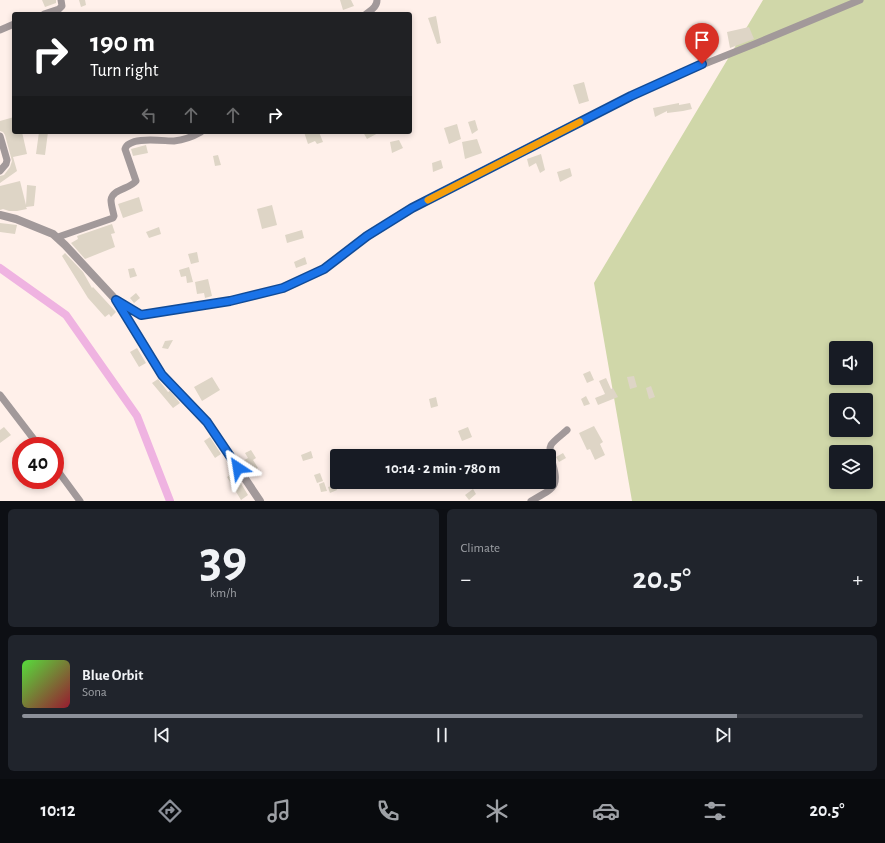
<!DOCTYPE html>
<html lang="en">
<head>
<meta charset="utf-8">
<style>
	body { margin:0; font-family:"Alegreya Sans",sans-serif; background:#20242c; color:#f1f3f6; height:100vh; display:flex; flex-direction:column; font-size:15px; white-space:nowrap }
	* { box-sizing:border-box; margin:0 }
	p { font-size:13px; color:#9ea1a6 }
	.icon { flex:none; width:22px; height:22px; fill:none; stroke:currentColor; stroke-width:2; stroke-linecap:round; stroke-linejoin:round }
	.map { position:relative; height:501px; overflow:hidden }
	.sheet { display:flex; flex-direction:column; gap:8px; padding:8px; background:#0d0f14; flex:1 }
	.sheet>* { flex:none }
	.hud { position:absolute; left:12px; top:12px; width:400px; height:122px; border-radius:4px; box-shadow:0 2px 6px #0003; background:#202124; color:#fff; overflow:hidden }
	.tools { position:absolute; left:829px; top:341px; display:grid; gap:8px }
	.tools a { display:grid; place-items:center; width:44px; height:44px; border-radius:4px; background:#171b24; box-shadow:0 2px 6px #0003; font-size:20px }
	.speed { position:absolute; left:12px; top:437px; display:flex; gap:8px; font-size:20px; font-weight:700; text-align:center }
	.speed>* { display:grid; place-content:center; width:52px; height:52px; border-radius:50%; background:#171b24; box-shadow:0 2px 6px #0003; line-height:1 }
	.speed .limit { border:6px solid #d22; background:#fff; color:#111 }
	.pin { position:absolute; display:grid; place-items:center; width:34px; height:34px; color:#fff; margin:-41px -17px; border-radius:50% 50% 50% 0; rotate:-45deg; box-shadow:0 0 4px #0007 }
	.pin .icon { rotate:45deg }
	.me { position:absolute; width:44px; margin:-22px; rotate:327deg; stroke-linejoin:round; filter:drop-shadow(0 0 3px #0008) }
	.turn { display:flex; align-items:center; gap:14px; height:84px; padding:0 12px; font-size:18px }
	.turn .icon { width:52px; height:52px; stroke-width:2.5 }
	.turn b { display:block; font-size:28px; line-height:34px }
	.lanes { display:flex; align-items:center; height:38px; padding:0 12px; background:#0003; justify-content:center; gap:20px; direction:ltr }
	.lanes .off { opacity:.35 }
	.big { font-size:30px; font-weight:700; line-height:1.1 }
	.sheet .tile { flex:1; display:flex; flex-direction:column; justify-content:center; gap:6px; min-width:0; padding:0 14px; border-radius:6px; background:#20242c }
	.sheet .dial { align-items:center; gap:0 }
	.dial b { font-size:52px; line-height:1 }
	.song { display:flex; align-items:center; gap:12px }
	.cover { width:48px; height:48px; border-radius:6px; background:linear-gradient(135deg,hsl(110 70% 55%),hsl(350 70% 35%)) }
	.played { height:4px; border-radius:2px; background:linear-gradient(90deg,#8c9099 85%,#363941 85%) }
	.keys { display:flex; justify-content:space-around; direction:ltr }
	.heat { display:flex; justify-content:space-between; align-items:center; font-size:22px; direction:ltr }
	.sheet .tiles { flex:1; display:grid; gap:8px; grid-template-columns:1fr 1fr }
	.tile:last-child { grid-column:span 2 }
	.trip { position:absolute; left:330px; top:449px; width:226px; height:40px; border-radius:4px; background:#171b24; box-shadow:0 2px 6px #0003; font-weight:700; line-height:40px; text-align:center }
	.tab-bar { display:flex; height:64px; justify-content:space-around; align-items:center; background:#090b0e; color:#9ea1a6 }
	.tab-bar .icon { width:28px; height:28px }
	.tab-bar .current { color:#8c9099 }
	.tab-bar b { font-size:18px; color:#f1f3f6 }
	.map>svg:first-child { display:block }
	.green { fill:#d0d7a9; fill-rule:evenodd }
	.lines { fill:none; stroke-linecap:round; stroke-linejoin:round }
	.canal { stroke:#efb3e1; stroke-width:8 }
	.building { fill:#ded5c6 }
	.minor { stroke:#a2999a; stroke-width:7 }
	.tertiary { stroke:#a2999a; stroke-width:8 }
	.route-casing { stroke:#114b97; stroke-width:10 }
	.route { stroke:#1a73e8; stroke-width:7 }
	.slow { stroke:#f59e0b; stroke-width:7 }
</style>
</head>
<body>
<div class="map">
<svg width="885" height="501" viewBox="0 0 885 501">
	<rect width="100%" height="100%" fill="#fff0ea"/>
	<path class="green" d="M763,0h122v501h-253l-38,-218zM836,348h30v30h-30zM836,400h30v30h-30zM836,452h30v30h-30z"/>
	<g class="lines">
		<path class="canal" d="M0,268l66,47 71,101 33,85"/>
	</g>
	<path class="building" d="M42,0h14v3l-11,4z
		M79,0h6l1,5 -5,2z
		M340,0h11l3,6 -11,4z
		M436,16l5,27 -4,1 -9,-26z
		M749,27l5,12 -24,9 -3,-16z
		M584,82l5,19 -10,3 -6,-19z
		M679,103v2l11,-2 2,6 -9,2 -16,2v-2l-12,6 -2,-9z
		M14,117v15h8l5,22 -14,3 4,14 -17,12v-7l4,-1 6,-8 2,-6 -7,-26 -2,-3 -3,-1v-10z
		M475,120l3,10 -6,4 -4,-12z
		M457,124l4,15 -12,5 -5,-16z
		M39,132h9l-3,23 -9,-1z
		M304,132h15l4,10 -6,2 -2,-3 -7,3z
		M363,132h17l-13,7z
		M477,139l5,14 -17,6 -3,-17z
		M399,140l4,8 -11,5 -2,-11z
		M146,145l2,8 -15,3 -2,-7z
		M541,154l4,16 -5,3 -4,-10 -7,4 -2,-8z
		M218,155l3,10 -6,1 -2,-10z
		M441,160l2,8 -10,4 -1,-9z
		M570,168l2,8 -12,6 -3,-10z
		M20,181l6,24 1,-20 9,1 -2,20 -8,1 1,2 -10,2h-8l-6,-2 -3,1v-24z
		M139,197l4,14 -20,7 -5,-14z
		M272,205l5,20 -15,4 -5,-20z
		M0,223l17,2 -2,9 -15,-2z
		M112,224l3,9 -4,1 4,13 -30,12 -14,-16 7,-4 -1,-3z
		M159,227l2,7 -12,4 -3,-6z
		M302,230l2,8 -17,5 -2,-8z
		M197,252l2,10 -8,2 -3,-10z
		M65,253l18,19 9,16 1,-1 23,25 -5,5 -2,-3 -4,3 -17,-19 -26,-42z
		M305,257l2,7 -11,4 -2,-6z
		M189,267l4,15 -6,1 -1,-7 -5,1 -2,-7z
		M134,268l3,8 -7,2 -2,-9z
		M208,279l4,17 -7,2 -1,-5 -7,1 -2,-12z
		M136,293l4,5 -6,5 -4,-5z
		M173,340l-5,9 -6,-1 3,-7z
		M137,348l9,15 -7,4 -9,-15z
		M590,371l4,9 -7,3 -4,-9z
		M634,376l3,11 -7,2 -3,-12z
		M212,377l8,13 -18,11 -8,-14z
		M606,378l5,11 2,-1 5,9 -20,8 -3,-7 10,-4 -6,-13z
		M158,379l10,13 2,-1 10,12 -7,5 -21,-25z
		M651,386l4,11 -6,2 -3,-11z
		M586,396l4,8 -6,2 -3,-7z
		M436,397l2,9 -7,2 -2,-9z
		M594,426l9,16 -3,2 5,11 -10,5 -5,-11 -3,1 -8,-17z
		M4,427l7,8 -11,8v-13z
		M468,427l4,10 -10,4 -4,-10z
		M210,437l11,17 -6,4 -11,-17z
		M251,450l5,8 -3,2 5,8 -10,6 -7,-12 7,-4 -3,-5z
		M311,451l2,7 -10,3 -2,-6z
		M563,453l3,5 -7,4 -3,-5z
		M234,472l14,23 -7,5 -14,-23z
		M320,473l3,8 -6,2 -3,-8z
		M24,480h16l-9,7z
		M324,482l3,9 -6,1 -2,-8z
		M335,485l2,5 -7,3 -2,-6z
		M473,489l3,5 -7,6 -4,-5z"/>
	<g class="lines">
		<path class="minor" d="M44,14l15,-5 3,-3 -1,-6
			M366,14c5,-4 11,-7 11,-14
			M0,30l14,-6
			M0,136l7,24 -1,4 -6,7
			M58,237l55,-19 1,-2c-1,-5 -3,-11 -3,-16 1,-11 19,-11 25,-19l-11,-32c4,-13 37,-8 49,-8 9,-1 20,-5 27,-9
			M116,300l25,15 89,-14 53,-13 41,-19 43,-33 45,-28 219,-112 71,-31 55,-22 103,-43
			M0,395l39,51
			M55,467l25,34
			M531,501c25,-14 29,-14 20,-43 -1,-4 -2,-9 0,-13 2,-4 12,-11 16,-15"/>
		<path class="tertiary" d="M0,215l16,4 37,15 12,11 51,55 46,75 45,47 53,79"/>
	</g>
	<g class="lines">
		<g class="route-casing">
			<path id="route" d="M238,468l-31,-46 -45,-47 -46,-75 25,15 89,-14 53,-13 41,-19 43,-33 45,-28 219,-112 71,-32"/>
		</g>
		<use href="#route" class="route"/>
		<path class="slow" d="M428,200l152,-78"/>
	</g>
</svg>
<div class="tools">
<a><svg class="icon" aria-label="sound" viewBox="0 0 24 24"><path d="M4 9h4l5-4v14l-5-4H4zM17 9q2 3 0 6"/></svg></a>
<a><svg class="icon" aria-label="search" viewBox="0 0 24 24"><circle cx="10" cy="10" r="6"/><path d="M15 15l6 6"/></svg></a>
<a><svg class="icon" aria-label="layers" viewBox="0 0 24 24"><path d="M12 4l9 5-9 5-9-5zM3 14l9 5 9-5"/></svg></a>
</div>
<div class="speed"><div class="limit">40</div></div>
<div class="pin" style="left:702px;top:64px;background:#d93025"><svg class="icon" aria-label="arrive" viewBox="0 0 24 24"><path d="M6 21V4h12l-3 4 3 4H6"/></svg></div>
<svg class="me" style="left:238px;top:468px" viewBox="-20 -20 40 40"><path d="M0-17L14 15 0 8-14 15z" fill="#1a73e8" stroke="#fff" stroke-width="4"/></svg>
<div class="trip">10:14 · 2 min · 780 m</div>
<div class="hud">
<div class="turn"><svg class="icon" aria-label="right" viewBox="0 0 24 24"><path d="M7 20v-9h11M14 6l5 5-5 5"/></svg><div><b>190 m</b>Turn right</div></div>
<div class="lanes"><svg class="icon off" aria-label="left" viewBox="0 0 24 24"><path d="M17 20v-9H6M10 6l-5 5 5 5"/></svg><svg class="icon off" aria-label="ahead" viewBox="0 0 24 24"><path d="M12 20V5M6 11l6-6 6 6"/></svg><svg class="icon off" aria-label="ahead" viewBox="0 0 24 24"><path d="M12 20V5M6 11l6-6 6 6"/></svg><svg class="icon" aria-label="right" viewBox="0 0 24 24"><path d="M7 20v-9h11M14 6l5 5-5 5"/></svg></div>
</div>
</div>
<section class="sheet">
<div class="tiles">
<div class="tile dial"><b>39</b><p>km/h</p></div>
<div class="tile"><p>Climate</p>
<div class="heat"><a>−</a><b class="big">20.5°</b><a>+</a></div>
</div>
<div class="tile">
<div class="song"><i class="cover"></i><div><b>Blue Orbit</b><p>Sona</p></div></div>
<div class="played"></div>
<div class="keys"><svg class="icon" aria-label="previous" viewBox="0 0 24 24"><path d="M18 5L8 12l10 7zM5 5v14"/></svg><svg class="icon" aria-label="pause" viewBox="0 0 24 24"><path d="M8 5v14M16 5v14"/></svg><svg class="icon" aria-label="next" viewBox="0 0 24 24"><path d="M6 5l10 7-10 7zM19 5v14"/></svg></div>
</div>
</div>
</section>
<nav class="tab-bar">
<b>10:12</b>
<svg class="icon current" aria-label="directions" viewBox="0 0 24 24"><path d="M12 3l9 9-9 9-9-9zM9 14v-3h6M13 9l2 2-2 2"/></svg>
<svg class="icon" aria-label="music" viewBox="0 0 24 24"><path d="M9 18V5l10-2v13"/><circle cx="6" cy="18" r="3"/><circle cx="16" cy="16" r="3"/></svg>
<svg class="icon" aria-label="phone" viewBox="0 0 24 24"><path d="M5 4h4l2 5-3 2q2 4 5 5l2-3 5 2v4C11 20 4 13 5 4z"/></svg>
<svg class="icon" aria-label="climate" viewBox="0 0 24 24"><path d="M12 3v18M4 7l16 10M4 17L20 7"/></svg>
<svg class="icon" aria-label="car" viewBox="0 0 24 24"><path d="M5 17H2v-5l4-1 3-4h7l3 4 3 1v5h-3M9 17h6M6 11h13"/><circle cx="7" cy="17" r="2"/><circle cx="17" cy="17" r="2"/></svg>
<svg class="icon" aria-label="filters" viewBox="0 0 24 24"><path d="M4 7h16M4 17h16"/><circle cx="9" cy="7" r="2"/><circle cx="15" cy="17" r="2"/></svg>
<b>20.5°</b>
</nav>
</body>
</html>
